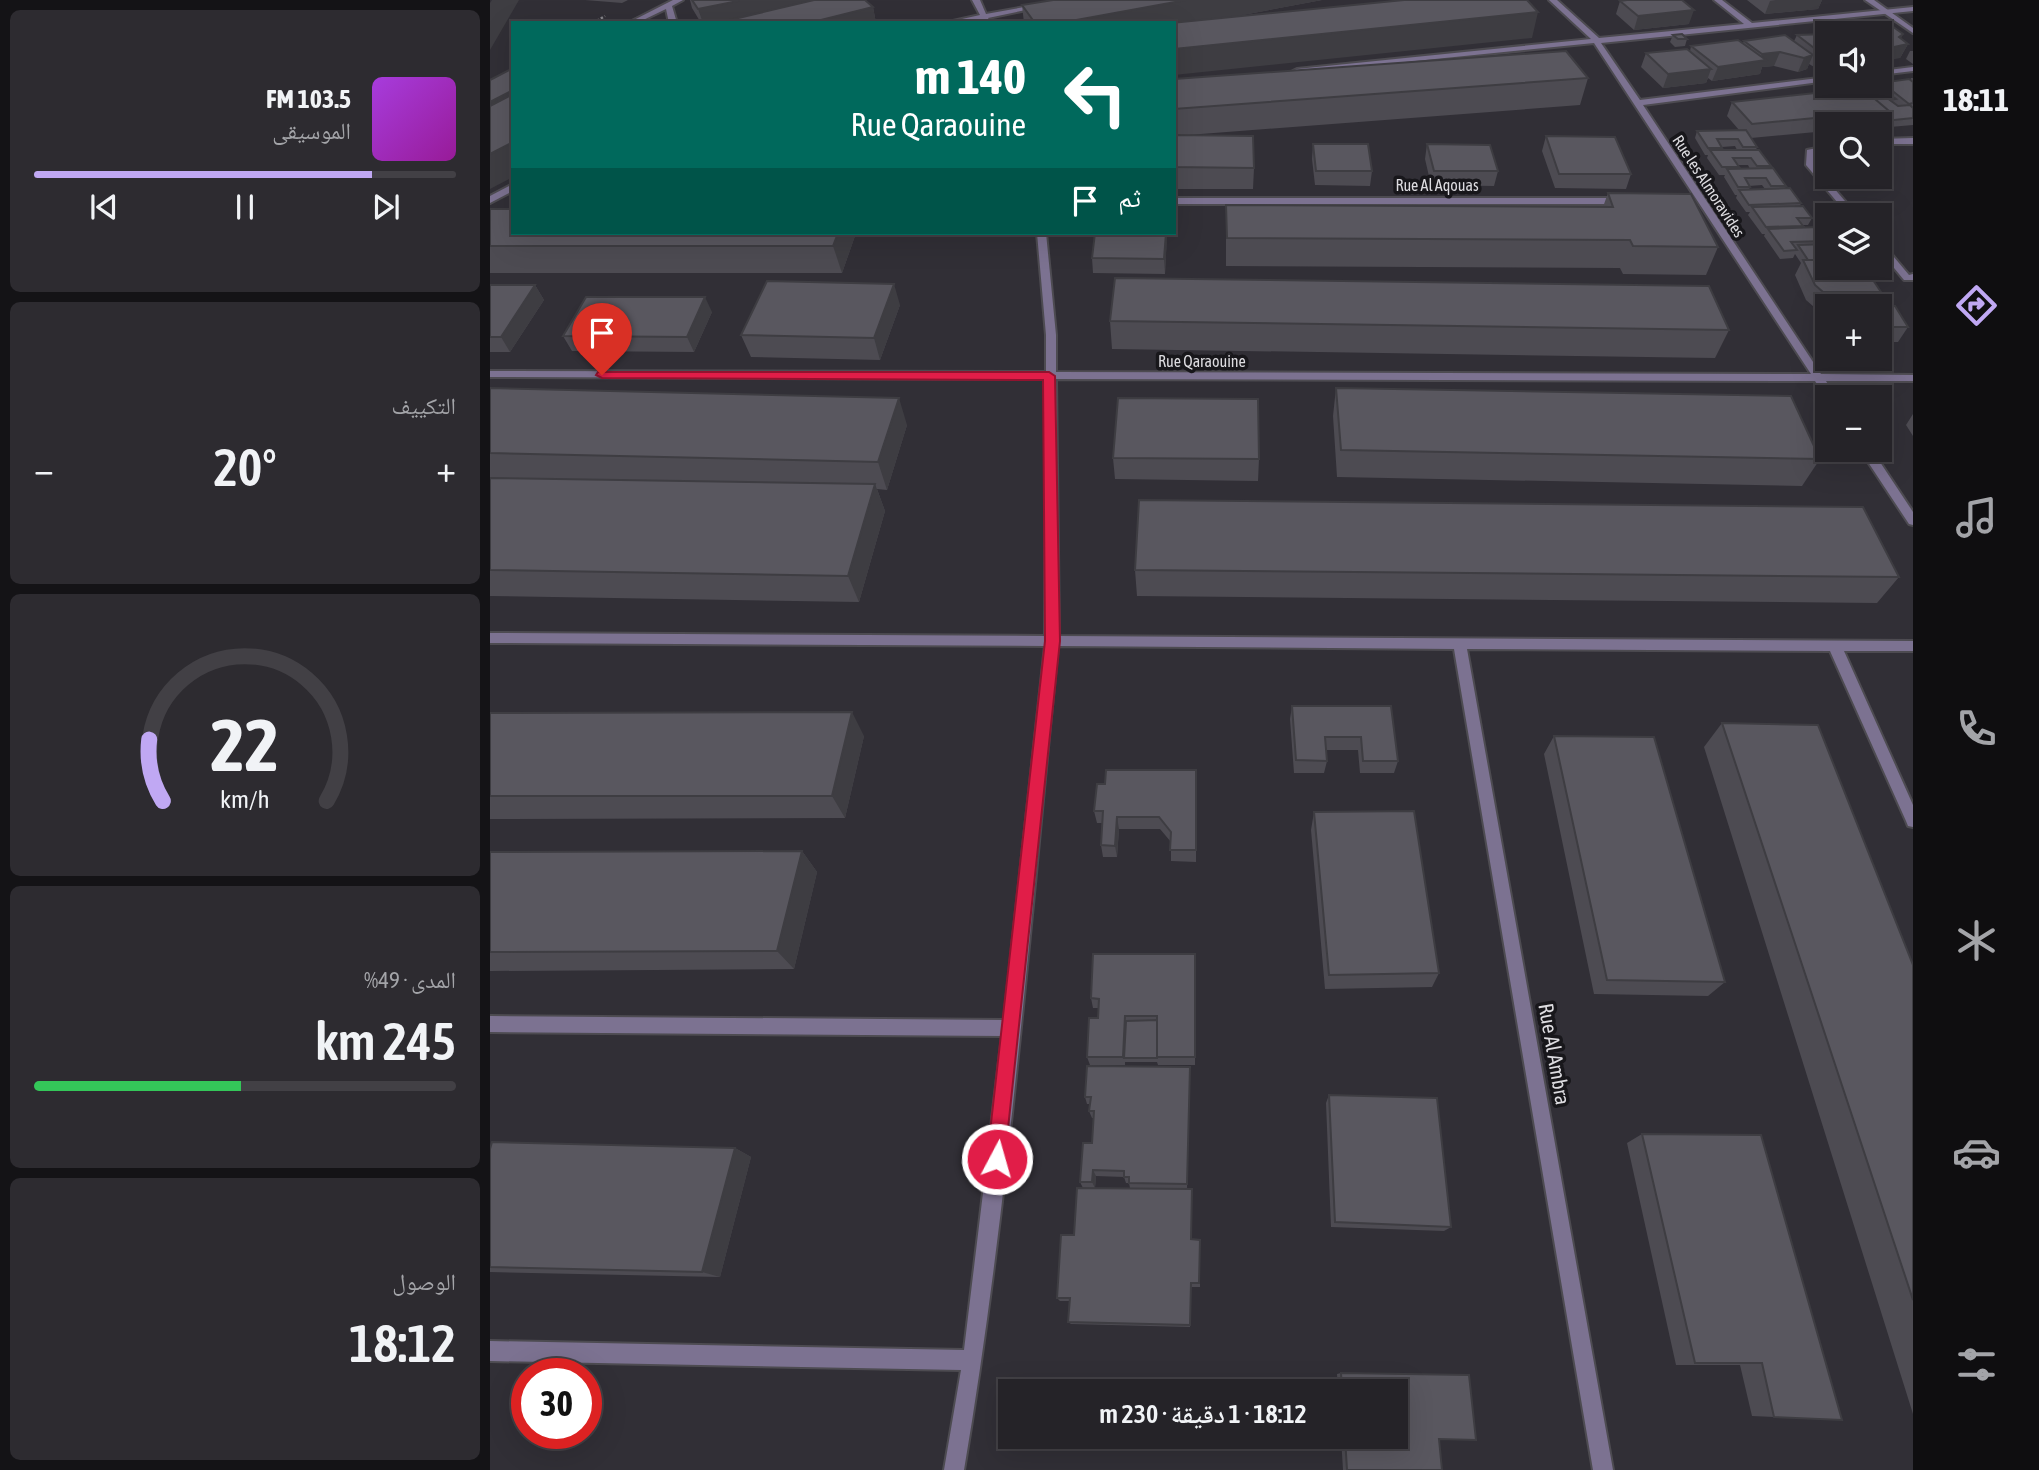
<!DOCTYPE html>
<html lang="ar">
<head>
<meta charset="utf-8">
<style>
	body { margin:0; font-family:"Asap Condensed","Noto Naskh Arabic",sans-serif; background:#2d2b30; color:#f1f3f6; direction:rtl; height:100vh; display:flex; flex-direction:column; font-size:26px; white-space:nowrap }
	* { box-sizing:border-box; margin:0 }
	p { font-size:23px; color:#a3a4a8 }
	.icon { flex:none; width:38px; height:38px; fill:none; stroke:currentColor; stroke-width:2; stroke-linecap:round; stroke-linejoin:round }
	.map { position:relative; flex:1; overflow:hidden; direction:ltr }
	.side { display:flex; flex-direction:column; gap:10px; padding:10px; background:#141316; width:490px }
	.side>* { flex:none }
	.guide { position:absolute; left:21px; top:21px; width:665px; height:214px; border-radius:0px; box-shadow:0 7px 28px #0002,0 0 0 2px #424045; direction:rtl; background:#00695c; color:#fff; overflow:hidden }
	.tools { position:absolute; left:1325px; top:21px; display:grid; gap:14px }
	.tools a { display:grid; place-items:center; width:77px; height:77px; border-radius:0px; background:#252328; box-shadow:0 7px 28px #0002,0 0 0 2px #424045; font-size:35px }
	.speed { position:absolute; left:21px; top:1358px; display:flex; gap:14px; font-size:35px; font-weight:700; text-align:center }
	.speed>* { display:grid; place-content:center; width:91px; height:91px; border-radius:50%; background:#252328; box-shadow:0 7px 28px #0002,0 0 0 2px #424045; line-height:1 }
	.speed .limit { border:10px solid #d22; background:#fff; color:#111 }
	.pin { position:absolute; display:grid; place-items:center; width:60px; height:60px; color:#fff; margin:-72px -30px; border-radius:50% 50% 50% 0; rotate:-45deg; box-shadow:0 0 7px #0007 }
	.pin .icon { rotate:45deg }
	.me { position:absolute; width:77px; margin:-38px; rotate:6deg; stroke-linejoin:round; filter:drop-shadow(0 0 5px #0008) }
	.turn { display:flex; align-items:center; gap:24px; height:147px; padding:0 35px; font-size:32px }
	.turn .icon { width:91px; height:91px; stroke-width:2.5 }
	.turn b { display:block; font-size:49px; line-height:60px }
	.then { display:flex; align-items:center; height:66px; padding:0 35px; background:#0003; gap:14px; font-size:26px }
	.big { font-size:52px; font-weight:600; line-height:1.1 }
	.side .tile { flex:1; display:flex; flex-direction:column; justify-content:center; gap:10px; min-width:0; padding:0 24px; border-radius:10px; background:#2d2b30 }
	.side .dial { align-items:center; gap:0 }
	.dial svg { height:182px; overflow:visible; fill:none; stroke:#424045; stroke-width:7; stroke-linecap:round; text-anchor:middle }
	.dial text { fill:#f1f3f6; stroke:none }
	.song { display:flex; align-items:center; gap:21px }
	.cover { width:84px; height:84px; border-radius:10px; background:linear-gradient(135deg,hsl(280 70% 55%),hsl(300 70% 35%)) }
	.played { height:7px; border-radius:4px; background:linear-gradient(90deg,#c0a8f3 80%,#424045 80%) }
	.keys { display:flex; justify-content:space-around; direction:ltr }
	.heat { display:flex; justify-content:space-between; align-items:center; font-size:38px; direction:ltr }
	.charge { height:10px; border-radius:5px; background:linear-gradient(90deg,#34c759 49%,#424045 0) }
	.trip { position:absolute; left:508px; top:1379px; width:410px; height:70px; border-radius:0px; background:#252328; box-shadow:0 7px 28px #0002,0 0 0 2px #424045; font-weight:600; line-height:70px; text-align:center; direction:rtl }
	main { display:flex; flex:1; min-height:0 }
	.tab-bar { display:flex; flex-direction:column; width:126px; justify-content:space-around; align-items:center; background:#0f0e10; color:#a3a4a8 }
	.tab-bar .icon { width:49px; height:49px }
	.tab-bar .selected { color:#c0a8f3 }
	.tab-bar b { font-size:32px; color:#f1f3f6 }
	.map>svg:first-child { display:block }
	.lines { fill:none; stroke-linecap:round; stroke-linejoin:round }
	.minor-casing { stroke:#4d4b51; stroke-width:4 }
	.tertiary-casing { stroke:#4d4b51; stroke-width:4 }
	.path { stroke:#88878c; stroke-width:2.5; stroke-dasharray:2.5 2; stroke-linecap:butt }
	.minor { fill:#7c7291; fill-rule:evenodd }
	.tertiary { fill:#7c7291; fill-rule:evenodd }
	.wall { fill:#4d4b52; fill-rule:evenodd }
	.shaded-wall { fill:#3e3d42 }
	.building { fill:#59575f; stroke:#3e3d42; stroke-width:2 }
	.route { fill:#e11d48; stroke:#92132f; stroke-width:2 }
	.labels { text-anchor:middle; stroke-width:7; stroke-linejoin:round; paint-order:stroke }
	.far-street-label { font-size:16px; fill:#dddce0; stroke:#18171b }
	.near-street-label { font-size:21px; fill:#dddce0; stroke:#18171b }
</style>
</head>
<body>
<main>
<nav class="tab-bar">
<b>18:11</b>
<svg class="icon selected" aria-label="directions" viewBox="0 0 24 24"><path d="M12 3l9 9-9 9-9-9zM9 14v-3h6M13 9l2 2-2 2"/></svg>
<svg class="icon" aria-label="music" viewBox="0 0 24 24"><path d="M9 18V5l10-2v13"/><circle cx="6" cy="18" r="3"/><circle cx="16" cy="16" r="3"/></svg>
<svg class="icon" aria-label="phone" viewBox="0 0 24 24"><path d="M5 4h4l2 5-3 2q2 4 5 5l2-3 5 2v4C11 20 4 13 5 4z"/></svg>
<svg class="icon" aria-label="climate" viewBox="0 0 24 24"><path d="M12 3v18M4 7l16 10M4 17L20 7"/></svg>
<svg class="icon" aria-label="car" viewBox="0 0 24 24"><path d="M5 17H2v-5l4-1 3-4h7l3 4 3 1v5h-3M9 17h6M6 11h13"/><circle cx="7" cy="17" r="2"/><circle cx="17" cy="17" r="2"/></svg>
<svg class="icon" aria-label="filters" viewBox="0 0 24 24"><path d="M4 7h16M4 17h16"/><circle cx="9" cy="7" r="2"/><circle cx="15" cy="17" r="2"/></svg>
</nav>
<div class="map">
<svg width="1423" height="1470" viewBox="0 0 1423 1470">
	<rect width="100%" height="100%" fill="#312f36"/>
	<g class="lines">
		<g class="minor-casing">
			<path id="minor" d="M183,0h10l-11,6 5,17h-8l-3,-14 -29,14h-9z
				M482,0h8l6,14 55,-10 4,2 -57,12 3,5h-8l-2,-4 -37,4 36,-8z
				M1059,0h8l42,38 145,-14 -30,-24h8l30,23 161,-16v4l-312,32 39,57 187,-23v4l-184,24 178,269 92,1v6h-87l10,16h-9v2l-12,-18 -759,-2 3,257 854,5v10h-69l69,154v22l-5,-1 -2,-5 -76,-170 -363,-2 146,821h-20l-139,-821 -396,-3c-28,275 -48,552 -94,824h-20l17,-100 -471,-9v-20l474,9 38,-314 -512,-4v-16l514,4 41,-374 -555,-3v-10l555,3 1,-257 -556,-2v-6l556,1v-37l-9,-102h9l10,102v37l755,2 -217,-331 -297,30 -4,-2 4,-2 294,-30z
				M1423,67v4l-33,4v-4z
				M1423,138v6h-33v-5z
				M1337,146v6l-13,2v11l43,50h-9l-42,-50 1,-15z
				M23,184v7l-23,12v-7z
				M684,198h450l4,3 -4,3h-450z
				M1390,243l3,1 26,31 4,-1v6h-9l-24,-29z
				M1370,450h12l41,62v13l-4,-1z"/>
		</g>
		<g class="tertiary-casing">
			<path id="tertiary" d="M1375,0h9l39,28v5z"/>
		</g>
		<path class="path" d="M103,23l12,-7"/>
		<use href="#minor" class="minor"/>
		<use href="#tertiary" class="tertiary"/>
	</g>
	<path class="wall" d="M95,0h43l-6,3z
		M200,0h175l8,7 3,16h-175l-9,-15z
		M563,0h269l-90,17 300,21 -358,-15h-150l-2,-18z
		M1257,0h75l-4,9 -53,5z
		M1130,1l69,23 -55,6 -18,-16z
		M1362,22l51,12 -2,4 7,6 -8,14 -20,-25h-43h7l2,-5 4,-1z
		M1337,34v37l-11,-3 -7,-4 -2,5 -9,3 -24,-6 -12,1 -2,7 -48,7 -4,-3 -2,5 -43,5 -22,-21 5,-14 44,-2 1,-5 52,-3 1,-2h50l3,-6z
		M1183,35l14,4 -2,7 -10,1 -5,-5z
		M1420,51h3v13l-7,-5z
		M1098,78l-8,27 -392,30 66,33 -1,21h-79v-110z
		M1421,78h2v47l-23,2 -6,-5 -2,4h-2v-2h-53v7l-76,7 6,9 -1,3 15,16 -1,2 16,18 -1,3 16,14 -1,3 12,12 -4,7h-6v2l25,11v30l54,24 -8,14h-46v22l-10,-18 1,-3h-4l-8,-7 -11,-25 6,-12 -6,-9 -2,4 -13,1 -16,-23 1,-2h-3l-14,-19 2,-3h-4l-10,-14 1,-3h-2l-11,-18 1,-2h-6l-12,-17 1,-3h-3l-10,-17 2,-7 42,-1 -12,-14 5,-14 118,-13 1,-3 59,-6zM1245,146l2,4h-16l1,-3zM1248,165h10l2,4h-12l1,-2zM1272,185l3,4 -16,1 1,-3 -1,-1z
		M1056,136l85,38 -5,15 -71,-1 -13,-37z
		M823,144l59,27 -2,15 -55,-1 -3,-26z
		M937,144l71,27 -4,15 -63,-1 -6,-26z
		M1118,193l110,54 -12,28 -83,-1 -3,-6 -394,-2v-61l377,2z
		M0,209l365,27 -13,37h-352z
		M605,233h72l-2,41 -72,-1 -1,-15z
		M0,285h45l9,15 -34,52h-20z
		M410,305l-20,55 -129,-3 -10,-22z
		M1390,306l28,21 -10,15h-18z
		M222,312l-18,40 -122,-1 -9,-15z
		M620,321l619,9 -14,28 -603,-9z
		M0,388l417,37 -20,65 -10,-1 8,22 -26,91 -369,-6z
		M846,388l484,71 -18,27 -465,-9 -4,-61z
		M1423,414v22l-7,-11z
		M623,458l146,1 -1,22 -143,-2z
		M645,570l764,7 -22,26 -740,-7z
		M802,706h99l7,55 -4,12h-34l-2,-23h-32l1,11 -3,12h-30l-4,-54z
		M0,713l374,23 -19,82 -355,1z
		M1232,723l191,242v449l-209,-667z
		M1064,736l171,246 -17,14 -114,-2 -50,-240z
		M706,770v92l-25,-1v-19l-11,-13h-41l-2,28h-14l-2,-12 1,-22h-5l-3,-12 11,-27z
		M824,812l125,161 -7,14 -107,2 -14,-159z
		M312,851l15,21 -23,97 -304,2v-119z
		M705,954v111h-37l-1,-3h-32v3h-35l-3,-8 11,-39v-10h-5l-2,-10z
		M700,1067l-3,122 4,50 9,1v47h-9l-1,40 -119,-3 -3,-2 1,-21h-9l-3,-3 17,-63 9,-47 -3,-6 12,-39 2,-25h-2l-3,-7 1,-7h-3l-2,-7zM606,1176l28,1 2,6h3l1,5h-35z
		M839,1095l122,132 -7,4 -113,-4 -5,-124z
		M1152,1134l200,286 -90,-4 -12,-51h-64l-49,-222z
		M245,1148l16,9 -31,120 -230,-5v-123z
		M851,1373l128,2 7,65 -37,-1 3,31h-99l-2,-33h54v-46h-57l-1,-17z"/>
	<path class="shaded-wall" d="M2,0h27l-29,50v-47z
		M246,0h89l-87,23h-35l-5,-14z
		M696,0h136l-148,28v-5h-114z
		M1286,0h46l-4,9 -53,5 5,-13z
		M383,7l3,16h-67z
		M1204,10l-5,14 -55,6 4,-14z
		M1048,12l-6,26 -358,37v-26z
		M1413,34l-6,12 11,-2 -8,14 -20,4v-12z
		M1290,52l-6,14 -12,1 -2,7 -48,7 6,-14 41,-6 3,-7z
		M1323,55l-6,14 -9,3 6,-14z
		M1221,69l-5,14 -43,5 5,-14z
		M23,90v27l-23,13v-28z
		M23,142v35l-23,12v-35z
		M348,233h15l2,3 -13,37 -9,-27z
		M676,233h1v5l-2,36 -1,-15z
		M404,284l6,21 -20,55 -6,-22z
		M45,285l9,15 -34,52 -9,-15z
		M215,297l7,15 -18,40 -7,-15z
		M409,398l8,27 -20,65 -9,-28z
		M385,484l10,27 -26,91 -11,-26z
		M362,712l12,24 -19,82 -13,-22z
		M627,817l2,12 -2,28 -2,-11z
		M312,851l15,21 -23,97 -17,-18z
		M245,1148l16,9 -31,120 -18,-5z
		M603,1170l3,6 -1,12 -3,-6z"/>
	<path class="building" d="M202,0h45l1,1 -40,8z
		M324,0h51l8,7 -64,16h-92z
		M563,0h133l-126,23h-25l-13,-18z
		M914,0h123l11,12 -364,37v-26h-3z
		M1137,0h55l12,10 -56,6 -18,-15z
		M1372,21l6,4 -11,1 -5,-4z
		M1398,23l15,11 -4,3 9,7 -28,6v-17h-26l-8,-5z
		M1192,34l5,5h-9l-5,-4z
		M1337,34v21l-5,-1 -25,-19z
		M1295,35l28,20 -9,3 -24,-6 -18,2 -18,-13z
		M1248,40l28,20 -48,7 -27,-21z
		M1197,49l24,20 -43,5 -22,-21z
		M1076,51l22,27 -414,31v-30z
		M23,68v22l-23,12v-22z
		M1419,79l4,3v21l-4,1 -19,-15 -7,1 13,9 -6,1 8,6 12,-1 3,3v10l-19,2 -7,-5 2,-4 -27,-23 -8,1 -3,-3h29v-3z
		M1372,88l27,23 -137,13 -20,-22z
		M23,94v48l-23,12v-48z
		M1256,130l11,17h-14l-5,-8h-21l5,9h-14l-11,-17z
		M684,135l79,1 1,32 -80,-1z
		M1056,136l69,1 16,37h-72z
		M823,144h55l4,27h-56z
		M937,144l63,1 8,26h-64z
		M1220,150h49l12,16h-14l-6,-8h-18l6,9h-17z
		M1283,168l13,18h-15l-5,-8h-21l5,9h-12l-11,-18z
		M1300,188l11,15 -52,2 -10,-15z
		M1118,193l83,1 27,53 -85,-1 -3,-6 -403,-2 -1,-33 387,2z
		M1313,206l9,12h-15l6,8 -37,1 -14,-20z
		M0,209h23v24h325l-5,13h-343z
		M1328,227l9,11v3l-36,1 6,8 -13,1 -16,-22z
		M605,233h71l-2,26 -72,-1z
		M1337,244v16h-19l-10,-15z
		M1313,260h24v8h38l16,24h-58l-8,-7z
		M625,278l594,8 20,44 -619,-9z
		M277,281l127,3 -20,54 -133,-3z
		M0,285h45l-34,52h-11z
		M1335,295h39l7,11h-39z
		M96,297h119l-18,40 -124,-1z
		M1390,306h15l13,21h-28z
		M0,388l409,10 -21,64 -388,-9z
		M846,388l455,8 29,63 -479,-9z
		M628,398l140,1 1,60 -146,-1z
		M0,478l385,6 -27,92 -358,-6z
		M649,500l724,7 36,70 -764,-7z
		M802,706h99l7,55h-35l-2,-24h-36l2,24 -31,-1z
		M362,712l-20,84h-342v-83z
		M1232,723l96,2 95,240v335z
		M1064,736l100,1 71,245 -118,-2z
		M616,770h90v80h-26l1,-18 -12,-15h-42l-2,29 -14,-1 2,-34h-9l3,-27h8z
		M924,811l25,162 -110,2 -15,-163z
		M312,851l-25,100 -287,1v-100z
		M603,954h102v103h-38v-41h-32l-2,41h-36l2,-39h9l1,-19 -8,-1z
		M667,1020v38h-33l2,-37z
		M597,1066l103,1 -3,117 -58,-1v-6h-5v-6l-31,-1 -1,12h-12l3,-39h9l2,-32h-5l2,-14h-6z
		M839,1095l108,3 14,129 -116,-5z
		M1152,1134l119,1 81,285 -68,-3 -12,-54h-67z
		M2,1142l243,6 -33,124 -212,-5v-118z
		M587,1188l115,1 -1,50 9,1 -1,43h-8l-1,42 -122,-3 2,-24h-13l4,-63h13z
		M851,1373l128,2 7,65 -37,-1 3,31h-95l-2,-33h50v-46h-53z"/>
	<path class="route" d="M108,372h451l6,4 5,265 -56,525 -7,3 -7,-3 -3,-7 58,-518 -2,-261 -441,-2 -6,-3z"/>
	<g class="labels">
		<g class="far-street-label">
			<text x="947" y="191">Rue Al Aqouas</text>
			<text transform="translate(1219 186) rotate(57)" y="6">Rue les Almoravides</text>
			<text x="712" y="367">Rue Qaraouine</text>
		</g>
		<g class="near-street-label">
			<text transform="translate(1064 1054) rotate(80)" y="7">Rue Al Ambra</text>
		</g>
	</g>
</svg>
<div class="tools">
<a><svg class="icon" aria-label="sound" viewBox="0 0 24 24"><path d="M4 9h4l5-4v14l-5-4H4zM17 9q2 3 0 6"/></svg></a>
<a><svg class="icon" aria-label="search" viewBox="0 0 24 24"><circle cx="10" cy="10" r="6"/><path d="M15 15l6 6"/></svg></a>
<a><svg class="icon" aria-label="layers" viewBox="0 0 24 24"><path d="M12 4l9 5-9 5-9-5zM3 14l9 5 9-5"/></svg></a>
<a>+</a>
<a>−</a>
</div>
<div class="speed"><div class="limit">30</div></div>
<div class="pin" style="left:112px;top:375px;background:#d93025"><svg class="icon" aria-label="arrive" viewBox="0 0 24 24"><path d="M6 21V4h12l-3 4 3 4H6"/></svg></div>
<svg class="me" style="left:507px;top:1159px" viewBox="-20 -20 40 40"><circle r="17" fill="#e11d48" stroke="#fff" stroke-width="3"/><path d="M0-11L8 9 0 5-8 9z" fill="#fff"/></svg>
<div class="trip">18:12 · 1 دقيقة · 230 m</div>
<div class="guide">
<div class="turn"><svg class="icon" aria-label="left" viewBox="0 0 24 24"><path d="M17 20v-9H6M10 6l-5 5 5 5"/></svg><div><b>140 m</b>Rue Qaraouine</div></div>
<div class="then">ثم<svg class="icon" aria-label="arrive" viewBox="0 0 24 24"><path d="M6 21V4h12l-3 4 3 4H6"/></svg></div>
</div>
</div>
<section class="side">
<div class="tile">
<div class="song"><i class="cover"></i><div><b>103.5 FM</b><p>الموسيقى</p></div></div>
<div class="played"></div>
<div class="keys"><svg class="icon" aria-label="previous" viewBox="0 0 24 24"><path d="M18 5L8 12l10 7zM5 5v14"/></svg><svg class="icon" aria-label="pause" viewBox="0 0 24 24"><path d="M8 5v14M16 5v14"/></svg><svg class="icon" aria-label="next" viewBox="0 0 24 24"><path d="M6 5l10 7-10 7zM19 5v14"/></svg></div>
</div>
<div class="tile"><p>التكييف</p>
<div class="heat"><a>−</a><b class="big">20°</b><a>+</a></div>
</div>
<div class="tile dial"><svg viewBox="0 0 100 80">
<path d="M14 69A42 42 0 1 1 86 69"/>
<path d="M14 69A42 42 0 0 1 8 42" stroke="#c0a8f3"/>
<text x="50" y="56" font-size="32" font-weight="700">22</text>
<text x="50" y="72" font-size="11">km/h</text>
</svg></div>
<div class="tile"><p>المدى · 49%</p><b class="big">245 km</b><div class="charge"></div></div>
<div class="tile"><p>الوصول</p><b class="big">18:12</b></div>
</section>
</main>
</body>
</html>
